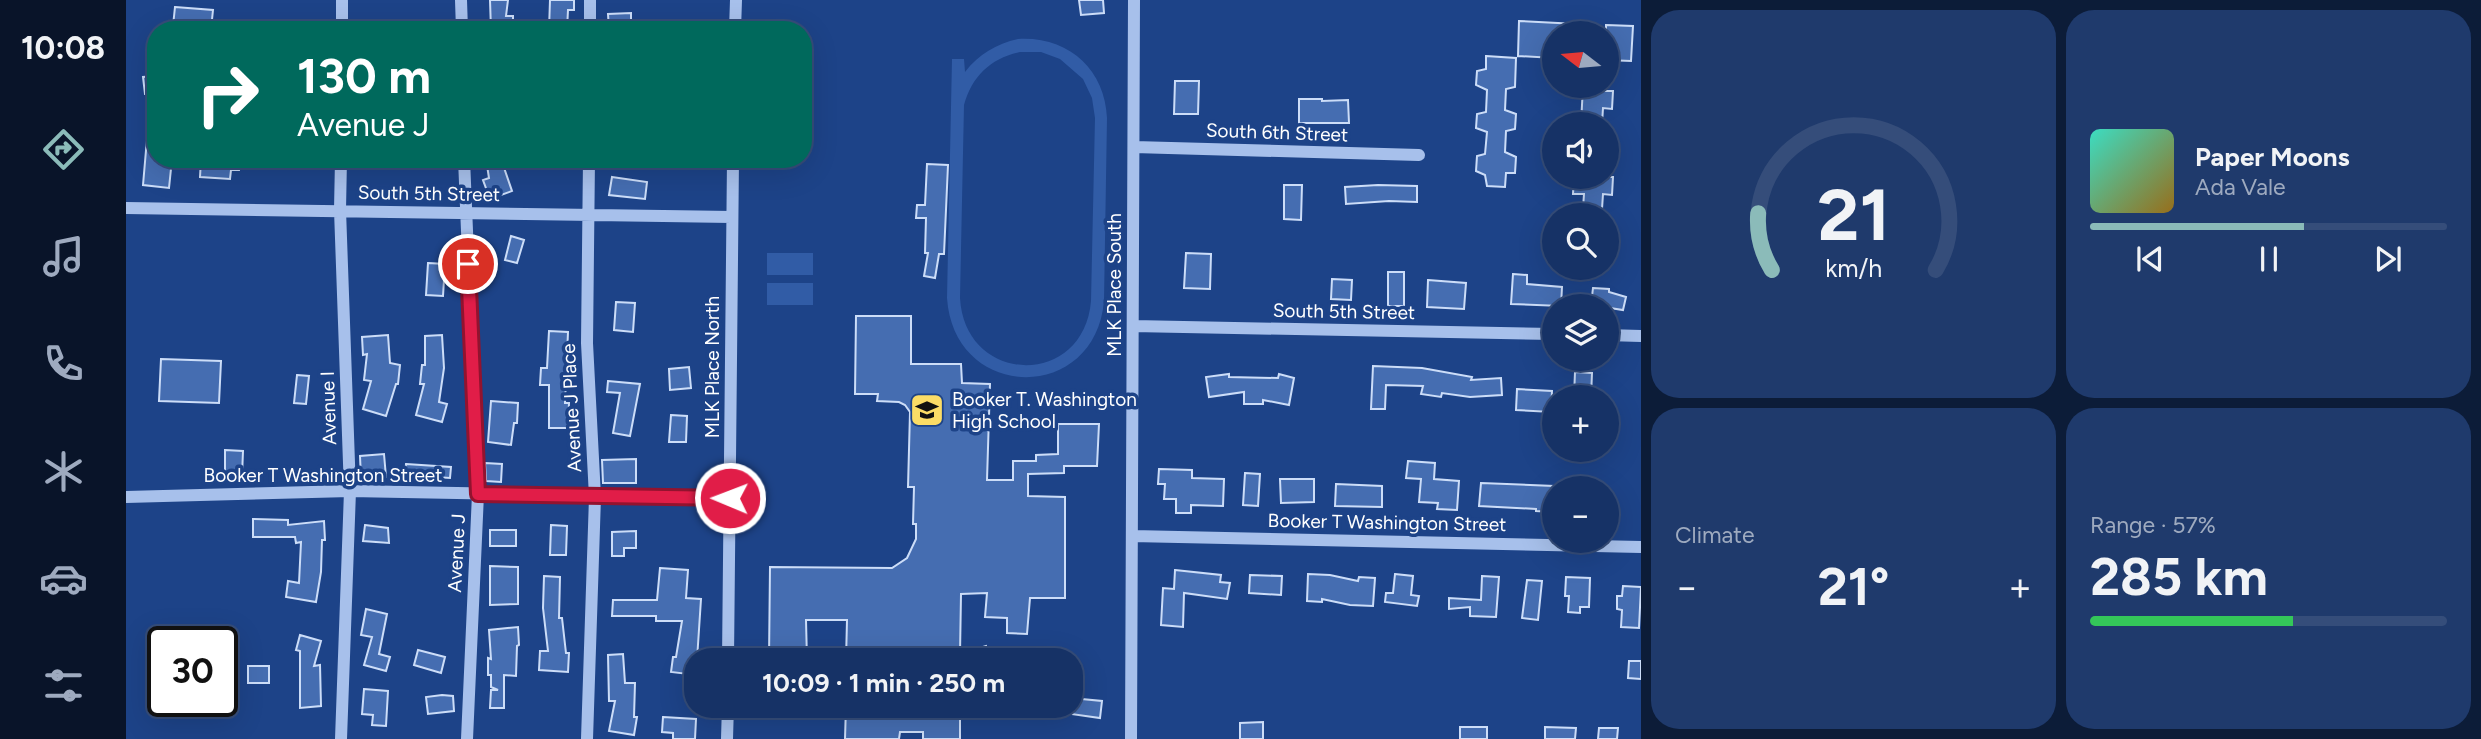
<!DOCTYPE html>
<html lang="en">
<head>
<meta charset="utf-8">
<style>
	body { margin:0; font-family:Figtree,sans-serif; background:#1f3a6c; color:#f1f3f6; height:100vh; display:flex; flex-direction:column; font-size:26px; white-space:nowrap }
	* { box-sizing:border-box; margin:0 }
	p { font-size:23px; color:#9eaabf }
	.icon { flex:none; width:38px; height:38px; fill:none; stroke:currentColor; stroke-width:2; stroke-linecap:round; stroke-linejoin:round }
	.map { position:relative; flex:1; overflow:hidden }
	.details { display:flex; flex-direction:column; gap:10px; padding:10px; background:#0c1c38; width:840px }
	.details>* { flex:none }
	.guide { position:absolute; left:21px; top:21px; width:665px; height:147px; border-radius:28px; box-shadow:0 7px 28px #0002,0 0 0 2px #354d7a; background:#00695c; color:#fff; overflow:hidden }
	.needle { width:46px; rotate:286deg }
	.controls { position:absolute; left:1416px; top:21px; display:grid; gap:14px }
	.controls a { display:grid; place-items:center; width:77px; height:77px; border-radius:50%; background:#163266; box-shadow:0 7px 28px #0002,0 0 0 2px #354d7a; font-size:35px }
	.speed { position:absolute; left:21px; top:626px; display:flex; gap:14px; font-size:35px; font-weight:700; text-align:center }
	.speed>* { display:grid; place-content:center; width:91px; height:91px; border-radius:50%; background:#163266; box-shadow:0 7px 28px #0002,0 0 0 2px #354d7a; line-height:1 }
	.speed .limit { border:4px solid #111; border-radius:10px; background:#fff; color:#111 }
	.pin { position:absolute; display:grid; place-items:center; width:60px; height:60px; color:#fff; margin:-30px; border:4px solid #fff; border-radius:50%; box-shadow:0 2px 7px #0007 }
	.me { position:absolute; width:77px; margin:-38px; rotate:271deg; stroke-linejoin:round; filter:drop-shadow(0 0 5px #0008) }
	.turn { display:flex; align-items:center; gap:24px; height:147px; padding:0 35px; font-size:32px }
	.turn .icon { width:91px; height:91px; stroke-width:2.5 }
	.turn b { display:block; font-size:49px; line-height:60px }
	.big { font-size:52px; font-weight:700; line-height:1.1 }
	.details .widget { flex:1; display:flex; flex-direction:column; justify-content:center; gap:10px; min-width:0; padding:0 24px; border-radius:28px; background:#1f3a6c }
	.details .dial { align-items:center; gap:0 }
	.dial svg { height:182px; overflow:visible; fill:none; stroke:#354d7a; stroke-width:7; stroke-linecap:round; text-anchor:middle }
	.dial text { fill:#f1f3f6; stroke:none }
	.song { display:flex; align-items:center; gap:21px }
	.cover { width:84px; height:84px; border-radius:10px; background:linear-gradient(135deg,hsl(170 70% 55%),hsl(40 70% 35%)) }
	.played { height:7px; border-radius:4px; background:linear-gradient(90deg,#8bbbb9 60%,#354d7a 60%) }
	.keys { display:flex; justify-content:space-around; direction:ltr }
	.heat { display:flex; justify-content:space-between; align-items:center; font-size:38px; direction:ltr }
	.charge { height:10px; border-radius:5px; background:linear-gradient(90deg,#34c759 57%,#354d7a 0) }
	.details .tiles { flex:1; display:grid; gap:10px; grid-template-columns:repeat(2,1fr) }
	.trip { position:absolute; left:558px; top:648px; width:399px; height:70px; border-radius:28px; background:#163266; box-shadow:0 7px 28px #0002,0 0 0 2px #354d7a; font-weight:700; line-height:70px; text-align:center }
	main { display:flex; flex:1; min-height:0 }
	.tab-bar { display:flex; flex-direction:column; width:126px; justify-content:space-around; align-items:center; background:#091429; color:#9eaabf }
	.tab-bar .icon { width:49px; height:49px }
	.tab-bar .current { color:#8bbbb9 }
	.tab-bar b { font-size:32px; color:#f1f3f6 }
	.map>svg:first-child { display:block }
	.green { fill:#315ca6; fill-rule:evenodd }
	.building { fill:#456db1; stroke:#ccddf8; stroke-width:2 }
	.lines { fill:none; stroke-linecap:round; stroke-linejoin:round }
	.minor { stroke:#a7c0eb; stroke-width:12 }
	.route-casing { stroke:#92132f; stroke-width:18 }
	.route { stroke:#e11d48; stroke-width:12 }
	.labels { text-anchor:middle; stroke-width:7; stroke-linejoin:round; paint-order:stroke }
	.street-label { font-size:19px; fill:#fff; stroke:#1d4388 }
	.poi-label { font-size:19px; fill:#fff; stroke:#1d4388; text-anchor:start }
</style>
</head>
<body>
<main>
<nav class="tab-bar">
<b>10:08</b>
<svg class="icon current" aria-label="directions" viewBox="0 0 24 24"><path d="M12 3l9 9-9 9-9-9zM9 14v-3h6M13 9l2 2-2 2"/></svg>
<svg class="icon" aria-label="music" viewBox="0 0 24 24"><path d="M9 18V5l10-2v13"/><circle cx="6" cy="18" r="3"/><circle cx="16" cy="16" r="3"/></svg>
<svg class="icon" aria-label="phone" viewBox="0 0 24 24"><path d="M5 4h4l2 5-3 2q2 4 5 5l2-3 5 2v4C11 20 4 13 5 4z"/></svg>
<svg class="icon" aria-label="climate" viewBox="0 0 24 24"><path d="M12 3v18M4 7l16 10M4 17L20 7"/></svg>
<svg class="icon" aria-label="car" viewBox="0 0 24 24"><path d="M5 17H2v-5l4-1 3-4h7l3 4 3 1v5h-3M9 17h6M6 11h13"/><circle cx="7" cy="17" r="2"/><circle cx="17" cy="17" r="2"/></svg>
<svg class="icon" aria-label="filters" viewBox="0 0 24 24"><path d="M4 7h16M4 17h16"/><circle cx="9" cy="7" r="2"/><circle cx="15" cy="17" r="2"/></svg>
</nav>
<div class="map">
<svg width="1515" height="739" viewBox="0 0 1515 739">
	<rect width="100%" height="100%" fill="#1d4388"/>
	<path class="green" d="M892,39c50,-3 87,30 89,79l-3,183c-9,103 -150,101 -157,-3l5,-239h12l1,13c14,-18 31,-28 53,-33zM894,52h21l19,7 23,20 9,19 3,20 -4,183c-7,87 -126,85 -131,-3l4,-193c8,-29 27,-47 56,-53z
		M641,253h46v22h-46z
		M641,283h46v22h-46z"/>
	<path class="building" d="M364,0h18l-2,16h7v14h-22z
		M424,0h24v10h-6l-1,20h-18z
		M953,0h24l1,13 -23,2z
		M49,7l38,3 -2,19 -38,-3z
		M505,13v17h-22l-1,-16z
		M1393,21l77,4v8h-42v25l-36,-2z
		M1480,25l27,1 -2,35 -25,-1z
		M1360,56l30,2 -1,29 -9,2 -1,21 11,4 -1,15 -9,2 -1,21 11,5 -1,16h-9l-1,14 -18,-1 -2,-11 -9,-4 1,-15 8,-2 2,-22 -11,-4 1,-14 9,-2 1,-22 -11,-5 1,-14 9,-2z
		M30,76v17l-11,1 -2,-17z
		M1049,81h24l-1,33h-24z
		M1457,86h18v5h12l-1,18 -9,-1 -1,16h-21z
		M1173,99h23v2l26,-1 1,23h-50z
		M22,127l8,1v31h16l-3,29 -26,-3z
		M75,159h39l-1,11h-8l-1,9 -30,-2z
		M360,159h15l11,32 -22,8 -7,-19 6,-2z
		M801,164l21,1 -4,89h-5l-4,24 -11,-2 4,-23h-3l1,-35h-10l1,-13h8z
		M486,177l35,5 -2,17 -36,-4z
		M1448,177h39l-1,18 -9,-1 -1,15 -19,-1 1,-14h-11z
		M1158,185h18l-1,35 -17,-1z
		M1252,185l39,1v16l-28,-1 -43,3 -1,-17z
		M385,236l13,4 -7,23 -12,-3z
		M1060,253l25,1 -1,35 -26,-1z
		M302,263l17,1 -2,32 -17,-1z
		M1262,272h16v34h-16z
		M1387,274l14,1v9l35,3 -1,19 -50,-2z
		M1206,279l20,1 -1,20 -20,-1z
		M1302,280l38,3 -2,26 -37,-2z
		M1467,288l16,1v3l17,5 -3,13 -32,-5z
		M490,302l19,1 -2,29 -19,-2z
		M730,316h55v48h50l1,19 28,1 -3,96h26v-19h23v-6l22,-1v-30h41l-2,42h-33v7l-36,1v22l37,1v101h-35l-3,36 -20,-1v-15l-22,-1 2,-24 -26,1 -1,60 26,-8 4,14h-144l1,-40h-41l1,40h-38l1,-93 122,1 15,-10 9,-19v-15h-3l1,-37h-6l2,-75 -5,-7 -6,-3 -22,-1 1,-7h-23z
		M423,331l19,1 -3,71h4l-1,25h-19v-43h-9l1,-17h6z
		M262,335l2,28 10,2 -2,19h-2l-10,32 -23,-7 8,-28 -7,-1 3,-26 -4,1 -1,-18z
		M316,335l2,33 -5,34 8,2 -5,18 -26,-7 8,-31h-4l2,-19h3v-29z
		M35,359l60,2 -2,42 -60,-2z
		M1247,366l49,2 50,9 -1,3 30,-2 1,17 -32,2 -28,-4 -1,4 -20,-3 2,-8 -37,-1 -1,24h-14z
		M563,367l2,21 -21,2 -1,-21z
		M1449,372l17,1 -1,24h-17z
		M1103,374v3l49,1 1,-4 15,4 -5,27 -26,-5v4h-19v-12l-35,5 -3,-20z
		M171,375l12,1 -3,28 -12,-1z
		M482,381l32,3 -10,52 -17,-3 7,-40 -13,-1z
		M1391,389l35,2 -1,21 -35,-2z
		M365,401l27,2 -1,20h-3l-3,22 -23,-3z
		M545,415l16,1 -1,26h-17z
		M99,450l18,1 -1,25h-17z
		M258,454l2,23 -25,2 -1,-23z
		M510,459v24h-33l-1,-23z
		M1282,461l27,2 -1,16 25,2 -2,29 -20,-1 1,-6 -19,-1 2,-23 -15,-1z
		M359,463l17,1 -1,18 -15,-1z
		M280,464l45,3 -1,11 -45,-3z
		M1033,469l33,1v8l32,1 -1,27 -32,-1v8h-15v-14h-12l1,-15h-7z
		M1119,473l15,1 -2,32 -15,-1z
		M1154,479h34v23l-33,1z
		M1355,483l73,3 -2,26 -16,-1v-2l-57,-3z
		M1210,484l46,2v21l-47,-1z
		M127,519l35,1v5l36,-4 1,19h-3l-1,32 -5,30 -30,-5 2,-16 11,2 2,-41 -5,1 -1,-6h-42z
		M239,525l23,3 1,15 -26,-2z
		M425,525l16,1 -1,29h-16z
		M364,530h26v16h-26z
		M510,531v17h-12v8h-12v-24z
		M364,566l28,1v37l-28,1z
		M534,568l28,2 -2,28 15,1 -5,76 -25,-3 2,-15h3l6,-36h-26v-5h-44l1,-16h44z
		M1049,570l46,5 -1,7 10,1 -3,16 -43,-6 -1,34 -22,-2 2,-37 11,1z
		M1182,574l22,1 28,6 1,-4 16,1 -2,28 -23,-1 -28,-6v3l-15,-1z
		M1269,574l18,2 -2,19 8,1 -2,10 -32,-4 1,-9h7z
		M1124,575l32,1 -1,19 -32,-2z
		M418,576l16,1 -1,41h3l4,35h3l-1,19 -29,-2 1,-19h8l-5,-43z
		M1356,576l17,1 -3,40 -26,-1v-9l-21,2v-11l32,2z
		M1440,577l24,1 -1,29h-9v6l-12,-1 1,-16h-4z
		M1401,580l15,1 -4,39 -16,-2z
		M1497,586l18,1 -2,41 -18,-1 1,-17 -5,-1v-13h5z
		M240,609l21,5 -8,40 11,3 -4,14 -22,-6 8,-28 -11,-2z
		M392,627l1,18 -2,1 -1,30 -12,-1v33h-14l1,-18h7l-7,-3v-12h-3v-17l3,1 -2,-29z
		M174,635l21,6 -7,25 6,-1 1,41 -21,2v-57l-4,-1z
		M24,640h13v17h-13z
		M292,650l27,7 -4,16 -27,-8z
		M497,654l2,29h10l-1,34h3l-3,18 -25,-4 6,-30h-6l-1,-46z
		M1503,661h12v18l-13,-1z
		M122,666h21v17h-21z
		M238,689l24,2 -2,35 -14,-1 1,-10 -11,-1z
		M316,695l11,1 1,15 -26,3 -2,-17z
		M945,698l31,3 -2,17 -29,-4z
		M720,705h114v34h-37v-7h-23l-1,7h-54z
		M537,717l33,2 -1,20h-22v-6l-11,-1z
		M1137,722v17h-23v-16z
		M1334,727h27v12h-27z
		M1419,727l31,1 -1,11h-30z
		M1473,728h19l-1,11h-19z"/>
	<g class="lines">
		<path class="minor" d="M335,0l1,30
			M216,30v-30
			M464,30v-30
			M609,30l1,-30
			M1008,147l285,8
			M338,159l14,335 -11,245
			M0,208l606,9
			M1007,326l421,8
			M1480,335l35,1
			M0,497l224,-6 380,7
			M1006,536l509,11
			M602,660l5,-501
			M215,739l9,-248 -10,-281 1,-51
			M461,739l8,-242 -8,-154 2,-184
			M601,739l1,-34
			M1005,739l3,-739"/>
	</g>
	<g class="lines">
		<g class="route-casing">
			<path id="route" d="M342,264l10,230 252,4"/>
		</g>
		<use href="#route" class="route"/>
	</g>
	<defs>
		<g id="school-square" transform="scale(1.75)"><rect x="-9" y="-9" width="18" height="18" rx="4" fill="#fbdc66" stroke="#1d4388"/><path d="M0-5L7-2L0 1L-7-2ZM-4 1L0 2.5L4 1V4Q0 6-4 4Z" fill="#111"/></g>
	</defs>
	<g fill-rule="evenodd">
		<use href="#school-square" x="801" y="410"/>
	</g>
	<g class="labels">
		<g class="street-label">
			<text transform="translate(1151 132) rotate(2)" y="7">South 6th Street</text>
			<text transform="translate(303 193) rotate(1)" y="7">South 5th Street</text>
			<text transform="translate(988 285) rotate(-90)" y="7">MLK Place South</text>
			<text transform="translate(1218 311) rotate(1)" y="7">South 5th Street</text>
			<text transform="translate(586 367) rotate(-90)" y="7">MLK Place North</text>
			<text transform="translate(202 408) rotate(-92)" y="7">Avenue I</text>
			<text transform="translate(445 408) rotate(-93)" y="7">Avenue J Place</text>
			<text x="197" y="482">Booker T Washington Street</text>
			<text transform="translate(1261 522) rotate(1)" y="7">Booker T Washington Street</text>
			<text transform="translate(330 553) rotate(-87)" y="7">Avenue J</text>
		</g>
		<g class="poi-label">
			<text x="826" y="406">Booker T. Washington<tspan x="826" dy="22">High School</tspan></text>
		</g>
	</g>
</svg>
<div class="controls">
<a><svg class="needle" viewBox="-14 -14 28 28"><path d="M0-13l5 13h-10z" fill="#e53935"/><path d="M0 13l5-13h-10z" fill="#9eaabf"/></svg></a>
<a><svg class="icon" aria-label="sound" viewBox="0 0 24 24"><path d="M4 9h4l5-4v14l-5-4H4zM17 9q2 3 0 6"/></svg></a>
<a><svg class="icon" aria-label="search" viewBox="0 0 24 24"><circle cx="10" cy="10" r="6"/><path d="M15 15l6 6"/></svg></a>
<a><svg class="icon" aria-label="layers" viewBox="0 0 24 24"><path d="M12 4l9 5-9 5-9-5zM3 14l9 5 9-5"/></svg></a>
<a>+</a>
<a>−</a>
</div>
<div class="speed"><div class="limit">30</div></div>
<div class="pin" style="left:342px;top:264px;background:#d93025"><svg class="icon" aria-label="arrive" viewBox="0 0 24 24"><path d="M6 21V4h12l-3 4 3 4H6"/></svg></div>
<svg class="me" style="left:604px;top:498px" viewBox="-20 -20 40 40"><circle r="17" fill="#e11d48" stroke="#fff" stroke-width="3"/><path d="M0-11L8 9 0 5-8 9z" fill="#fff"/></svg>
<div class="trip">10:09 · 1 min · 250 m</div>
<div class="guide">
<div class="turn"><svg class="icon" aria-label="right" viewBox="0 0 24 24"><path d="M7 20v-9h11M14 6l5 5-5 5"/></svg><div><b>130 m</b>Avenue J</div></div>
</div>
</div>
<section class="details">
<div class="tiles">
<div class="widget dial"><svg viewBox="0 0 100 80">
<path d="M14 69A42 42 0 1 1 86 69"/>
<path d="M14 69A42 42 0 0 1 8 44" stroke="#8bbbb9"/>
<text x="50" y="56" font-size="32" font-weight="700">21</text>
<text x="50" y="72" font-size="11">km/h</text>
</svg></div>
<div class="widget">
<div class="song"><i class="cover"></i><div><b>Paper Moons</b><p>Ada Vale</p></div></div>
<div class="played"></div>
<div class="keys"><svg class="icon" aria-label="previous" viewBox="0 0 24 24"><path d="M18 5L8 12l10 7zM5 5v14"/></svg><svg class="icon" aria-label="pause" viewBox="0 0 24 24"><path d="M8 5v14M16 5v14"/></svg><svg class="icon" aria-label="next" viewBox="0 0 24 24"><path d="M6 5l10 7-10 7zM19 5v14"/></svg></div>
</div>
<div class="widget"><p>Climate</p>
<div class="heat"><a>−</a><b class="big">21°</b><a>+</a></div>
</div>
<div class="widget"><p>Range · 57%</p><b class="big">285 km</b><div class="charge"></div></div>
</div>
</section>
</main>
</body>
</html>
